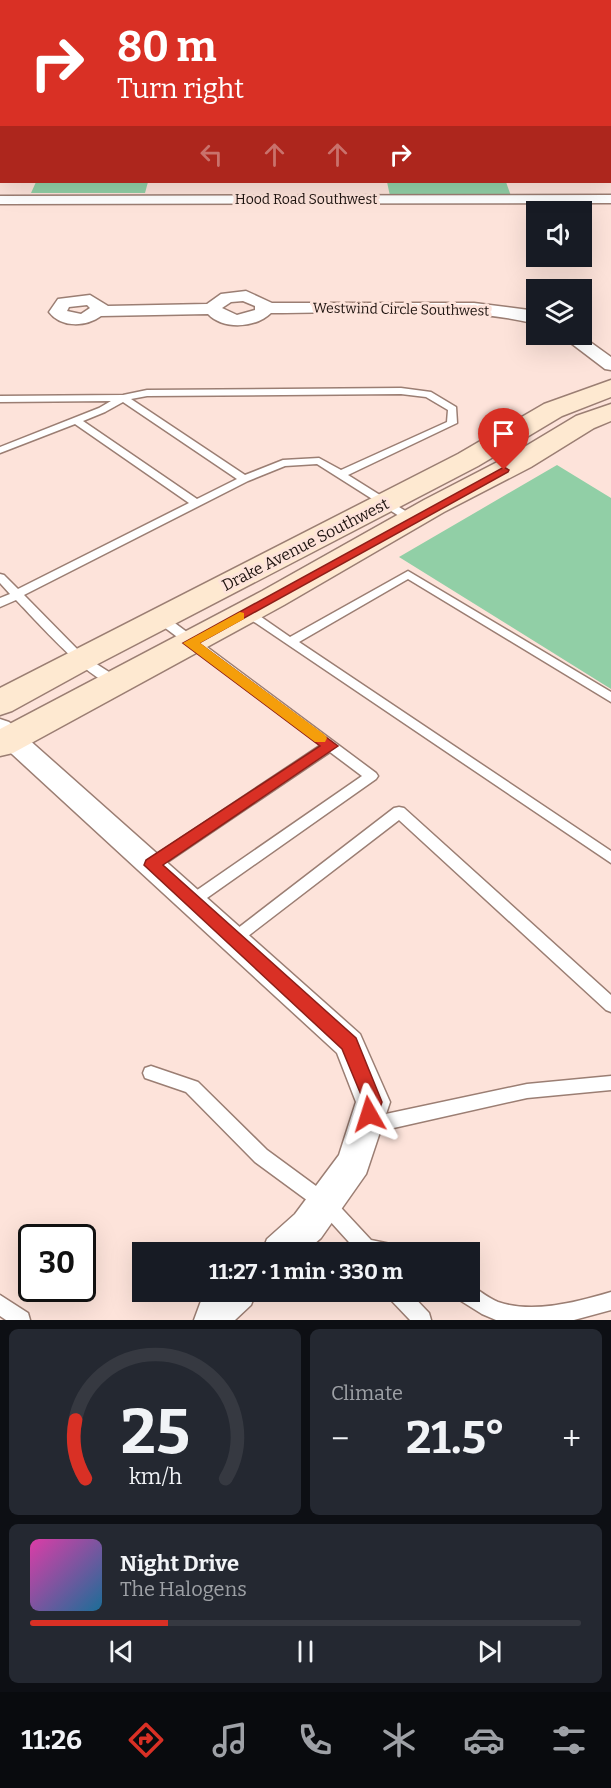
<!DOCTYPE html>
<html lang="en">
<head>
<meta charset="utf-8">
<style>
	body { margin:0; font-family:Bitter,serif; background:#242831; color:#f1f3f6; height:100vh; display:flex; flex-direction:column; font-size:22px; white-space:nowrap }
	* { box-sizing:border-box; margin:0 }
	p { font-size:20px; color:#9ea1a6 }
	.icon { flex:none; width:33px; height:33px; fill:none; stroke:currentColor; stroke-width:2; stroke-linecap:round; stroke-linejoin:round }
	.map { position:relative; height:1320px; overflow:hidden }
	.side { display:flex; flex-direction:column; gap:9px; padding:9px; background:#0d0f14; flex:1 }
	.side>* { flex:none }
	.top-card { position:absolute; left:0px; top:0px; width:612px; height:183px; box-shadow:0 6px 24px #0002; background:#d93025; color:#fff; overflow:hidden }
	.tools { position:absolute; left:526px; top:201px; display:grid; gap:12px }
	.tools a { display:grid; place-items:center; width:66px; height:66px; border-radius:0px; background:#171b24; box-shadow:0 6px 24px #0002; font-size:30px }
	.speed { position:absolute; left:18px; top:1224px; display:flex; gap:12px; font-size:30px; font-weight:700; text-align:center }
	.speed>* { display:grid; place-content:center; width:78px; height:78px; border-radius:50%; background:#171b24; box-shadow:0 6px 24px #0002; line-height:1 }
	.speed .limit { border:3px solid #111; border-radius:9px; background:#fff; color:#111 }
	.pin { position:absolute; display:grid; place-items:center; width:51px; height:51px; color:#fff; margin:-62px -26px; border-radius:50% 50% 50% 0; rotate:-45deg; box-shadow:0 0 6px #0007 }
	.pin .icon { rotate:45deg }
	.me { position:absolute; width:66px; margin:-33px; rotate:354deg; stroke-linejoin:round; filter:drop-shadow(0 0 4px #0008) }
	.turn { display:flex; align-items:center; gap:21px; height:126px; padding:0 18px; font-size:27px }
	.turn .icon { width:78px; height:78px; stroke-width:2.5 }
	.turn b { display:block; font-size:42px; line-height:51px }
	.lanes { display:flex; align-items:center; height:57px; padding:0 18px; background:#0003; justify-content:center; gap:30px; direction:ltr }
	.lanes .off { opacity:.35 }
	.big { font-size:45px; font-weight:700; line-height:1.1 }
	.side .tile { flex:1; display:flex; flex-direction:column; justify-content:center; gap:9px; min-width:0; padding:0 21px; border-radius:9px; background:#242831 }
	.side .dial { align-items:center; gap:0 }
	.dial svg { height:156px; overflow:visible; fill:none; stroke:#363941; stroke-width:7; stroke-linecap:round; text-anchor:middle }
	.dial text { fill:#f1f3f6; stroke:none }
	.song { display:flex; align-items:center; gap:18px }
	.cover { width:72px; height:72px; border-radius:9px; background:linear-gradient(135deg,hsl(320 70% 55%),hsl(200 70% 35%)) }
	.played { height:6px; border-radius:3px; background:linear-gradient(90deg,#d93025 25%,#363941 25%) }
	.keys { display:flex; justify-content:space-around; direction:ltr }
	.heat { display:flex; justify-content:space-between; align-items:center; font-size:33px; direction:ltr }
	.side .tiles { flex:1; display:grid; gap:9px; grid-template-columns:1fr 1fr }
	.tile:last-child { grid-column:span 2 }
	.trip { position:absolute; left:132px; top:1242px; width:348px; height:60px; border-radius:0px; background:#171b24; box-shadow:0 6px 24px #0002; font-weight:700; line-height:60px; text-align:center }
	.menu { display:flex; height:96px; justify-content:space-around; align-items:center; background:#090b0e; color:#9ea1a6 }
	.menu .icon { width:42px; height:42px }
	.menu .current { color:#d93025 }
	.menu b { font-size:27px; color:#f1f3f6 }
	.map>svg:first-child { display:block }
	.green { fill:#91cfa6 }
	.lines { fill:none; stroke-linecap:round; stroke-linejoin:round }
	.lane-casing { stroke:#9b7e73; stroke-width:3 }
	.street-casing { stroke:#9b7e73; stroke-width:3 }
	.secondary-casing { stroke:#9b7e73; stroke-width:3 }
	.lane { fill:#fff; fill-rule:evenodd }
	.street { fill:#fff; fill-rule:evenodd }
	.secondary { fill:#fee9d1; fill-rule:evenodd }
	.route { fill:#d93025; stroke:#8d1f18; stroke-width:1.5 }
	.slow { fill:#f59e0b }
	.labels { text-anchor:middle; stroke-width:6; stroke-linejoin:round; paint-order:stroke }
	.far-street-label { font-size:14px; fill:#1f1410; stroke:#fde3da }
	.street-label { font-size:16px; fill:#1f1410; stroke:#fde3da }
</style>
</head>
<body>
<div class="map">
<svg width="611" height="1320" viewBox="0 0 611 1320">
	<rect width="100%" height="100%" fill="#fde3da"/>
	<path class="green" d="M36,182h112l-3,11h-114z
		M387,182h119l5,14h-121z
		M557,465l54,33v191l-212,-132z"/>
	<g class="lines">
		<g class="lane-casing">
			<path id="lane" d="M401,388l30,4 25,15 1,16 -109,52 67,42 1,2 -1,2h-8l-90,-57 -32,2 -37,15 -224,114 60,61 36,23 2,3 -2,3c-23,6 -87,-68 -104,-85l-16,7v-9l10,-4 -10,-11v-9l4,1 14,14 171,-86 -114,-79 -75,29v-6l99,-39 12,-7 -111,1v-6l123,-1 24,-5zM401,394l25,3 22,13 -1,12 -106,48 -22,-12 -36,2 -38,15 -114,-76 16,-3zM123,402l114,77 -40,20 -114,-78 22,-9z
				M408,571l203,121v10l-203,-123 -109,63 312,209v12l-370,-250 2,-3h8l39,27z
				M160,614l4,1 212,158 2,3 -2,3 -179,126 -5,2 -5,-2 -2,-4 2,-4 175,-121 -32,-24 -173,117 -5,1 -5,-1 -2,-4 2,-4 174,-116 -165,-124 -2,-3 2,-3z
				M399,807l5,1 207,187v17l-5,-2 -207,-190 -160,123 -5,2 -5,-2 -2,-4 2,-4 165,-127z
				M151,1066l47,16 69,68 64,47 40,43 29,6 3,6h-45l-39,-43 -64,-47 -69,-70 -41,-14 -2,-5 2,-5z
				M611,1076v14l-84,8 -160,36 -6,-3 -2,-5 2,-5 6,-3 160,-34z
				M470,1285c9,5 18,13 28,17 35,12 79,0 113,-10v18l-37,10h-78l-14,-6 -24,-15 -2,-7h14z
				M388,1292h21l20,21 2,7h-21l-20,-21z
				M0,1295l28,18 2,7h-24l-6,-4z"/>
		</g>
		<g class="street-casing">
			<path id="street" d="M0,4h2v6h-2z
				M611,195v8l-611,1v-8z
				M246,291l26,12h202l55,7 8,3v11c-81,-20 -182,-11 -266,-11 -15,15 -48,17 -63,1l-107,2c-15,11 -40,12 -52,-4l9,-13 32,-4 18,11 99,-2 14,-10zM243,301l12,5v4l-18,5 -15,-7 9,-6zM87,305l3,3 -9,6 -14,-3 2,-4z
				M559,334h20l32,23v13l-6,-1z
				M0,719l9,3 351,312 30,68 -24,72 -45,64 -16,14h-43l5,-13 28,-25 44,-59 17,-53 -19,-49 -337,-310z
				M211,1292h45l-5,13 -16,15h-41l7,-19z"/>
		</g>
		<g class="secondary-casing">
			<path id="secondary" d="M611,380v17l-49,19 -84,50 -386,201 -80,44 -12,4v-27l458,-234 86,-50z
				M611,404v17l-17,7 -63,39 -87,45 -160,93 -271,148 -13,3v-27l262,-138 162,-91 87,-45 65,-39z"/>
		</g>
		<use href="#lane" class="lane"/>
		<use href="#street" class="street"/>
		<use href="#secondary" class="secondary"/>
	</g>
	<path class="route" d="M504,467l5,3 -1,2 -309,171 139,103 -175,119 193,173 26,64 -6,18 -7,3 -6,-3 -3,-6 4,-12 -22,-53 -198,-184 2,-5 174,-114 -137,-103z"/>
	<path class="slow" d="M240,612l4,1v6l-44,24 125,92 2,3 -2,4h-10l-132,-99z"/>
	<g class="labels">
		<g class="far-street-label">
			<text x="306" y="204">Hood Road Southwest</text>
			<text transform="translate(401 309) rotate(1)" y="5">Westwind Circle Southwest</text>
		</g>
		<g class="street-label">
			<text transform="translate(305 544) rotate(-27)" y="6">Drake Avenue Southwest</text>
		</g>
	</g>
</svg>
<div class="tools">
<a><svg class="icon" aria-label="sound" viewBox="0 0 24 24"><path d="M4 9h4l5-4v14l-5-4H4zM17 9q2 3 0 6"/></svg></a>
<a><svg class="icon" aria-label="layers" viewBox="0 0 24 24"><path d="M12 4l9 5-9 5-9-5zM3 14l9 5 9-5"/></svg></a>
</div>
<div class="speed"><div class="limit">30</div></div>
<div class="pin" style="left:504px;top:470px;background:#d93025"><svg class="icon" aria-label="arrive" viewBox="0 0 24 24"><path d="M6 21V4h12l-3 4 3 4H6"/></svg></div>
<svg class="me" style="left:369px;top:1114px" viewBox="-20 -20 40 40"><path d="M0-17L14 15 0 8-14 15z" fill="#d93025" stroke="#fff" stroke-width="4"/></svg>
<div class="trip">11:27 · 1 min · 330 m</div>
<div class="top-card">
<div class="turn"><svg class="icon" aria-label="right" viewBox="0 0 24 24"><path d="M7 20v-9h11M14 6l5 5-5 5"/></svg><div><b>80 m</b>Turn right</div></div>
<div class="lanes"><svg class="icon off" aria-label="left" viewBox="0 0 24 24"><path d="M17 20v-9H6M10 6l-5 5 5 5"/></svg><svg class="icon off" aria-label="ahead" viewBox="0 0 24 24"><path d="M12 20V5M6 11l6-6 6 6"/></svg><svg class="icon off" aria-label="ahead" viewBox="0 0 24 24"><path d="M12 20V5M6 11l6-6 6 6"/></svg><svg class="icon" aria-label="right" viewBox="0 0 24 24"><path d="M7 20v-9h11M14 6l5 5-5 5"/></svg></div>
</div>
</div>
<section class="side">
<div class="tiles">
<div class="tile dial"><svg viewBox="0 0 100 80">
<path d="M14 69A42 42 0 1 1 86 69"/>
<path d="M14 69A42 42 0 0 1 9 39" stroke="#d93025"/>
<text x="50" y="56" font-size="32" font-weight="700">25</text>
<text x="50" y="72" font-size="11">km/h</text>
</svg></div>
<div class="tile"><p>Climate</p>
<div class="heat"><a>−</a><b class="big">21.5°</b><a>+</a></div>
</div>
<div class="tile">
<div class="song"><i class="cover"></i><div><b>Night Drive</b><p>The Halogens</p></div></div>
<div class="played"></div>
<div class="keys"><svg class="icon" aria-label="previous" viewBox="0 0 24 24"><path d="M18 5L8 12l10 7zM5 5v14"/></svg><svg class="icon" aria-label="pause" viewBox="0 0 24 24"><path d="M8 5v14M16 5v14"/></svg><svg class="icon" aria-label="next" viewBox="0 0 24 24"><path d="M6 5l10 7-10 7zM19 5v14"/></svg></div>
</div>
</div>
</section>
<nav class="menu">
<b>11:26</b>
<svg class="icon current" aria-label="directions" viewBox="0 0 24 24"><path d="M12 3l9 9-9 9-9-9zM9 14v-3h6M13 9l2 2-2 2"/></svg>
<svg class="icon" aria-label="music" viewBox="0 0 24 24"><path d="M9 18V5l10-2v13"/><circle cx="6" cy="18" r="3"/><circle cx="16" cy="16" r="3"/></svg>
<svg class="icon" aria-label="phone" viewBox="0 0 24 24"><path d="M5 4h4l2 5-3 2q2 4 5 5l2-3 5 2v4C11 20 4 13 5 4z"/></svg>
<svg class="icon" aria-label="climate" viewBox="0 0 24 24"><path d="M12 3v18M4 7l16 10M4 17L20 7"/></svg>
<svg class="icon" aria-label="car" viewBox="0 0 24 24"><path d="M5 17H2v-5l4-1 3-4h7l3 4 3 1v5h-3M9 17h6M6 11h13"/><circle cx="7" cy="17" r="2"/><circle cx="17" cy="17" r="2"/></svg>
<svg class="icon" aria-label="filters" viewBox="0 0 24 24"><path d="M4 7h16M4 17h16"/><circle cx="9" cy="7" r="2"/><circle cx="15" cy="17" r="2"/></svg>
</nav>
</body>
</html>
